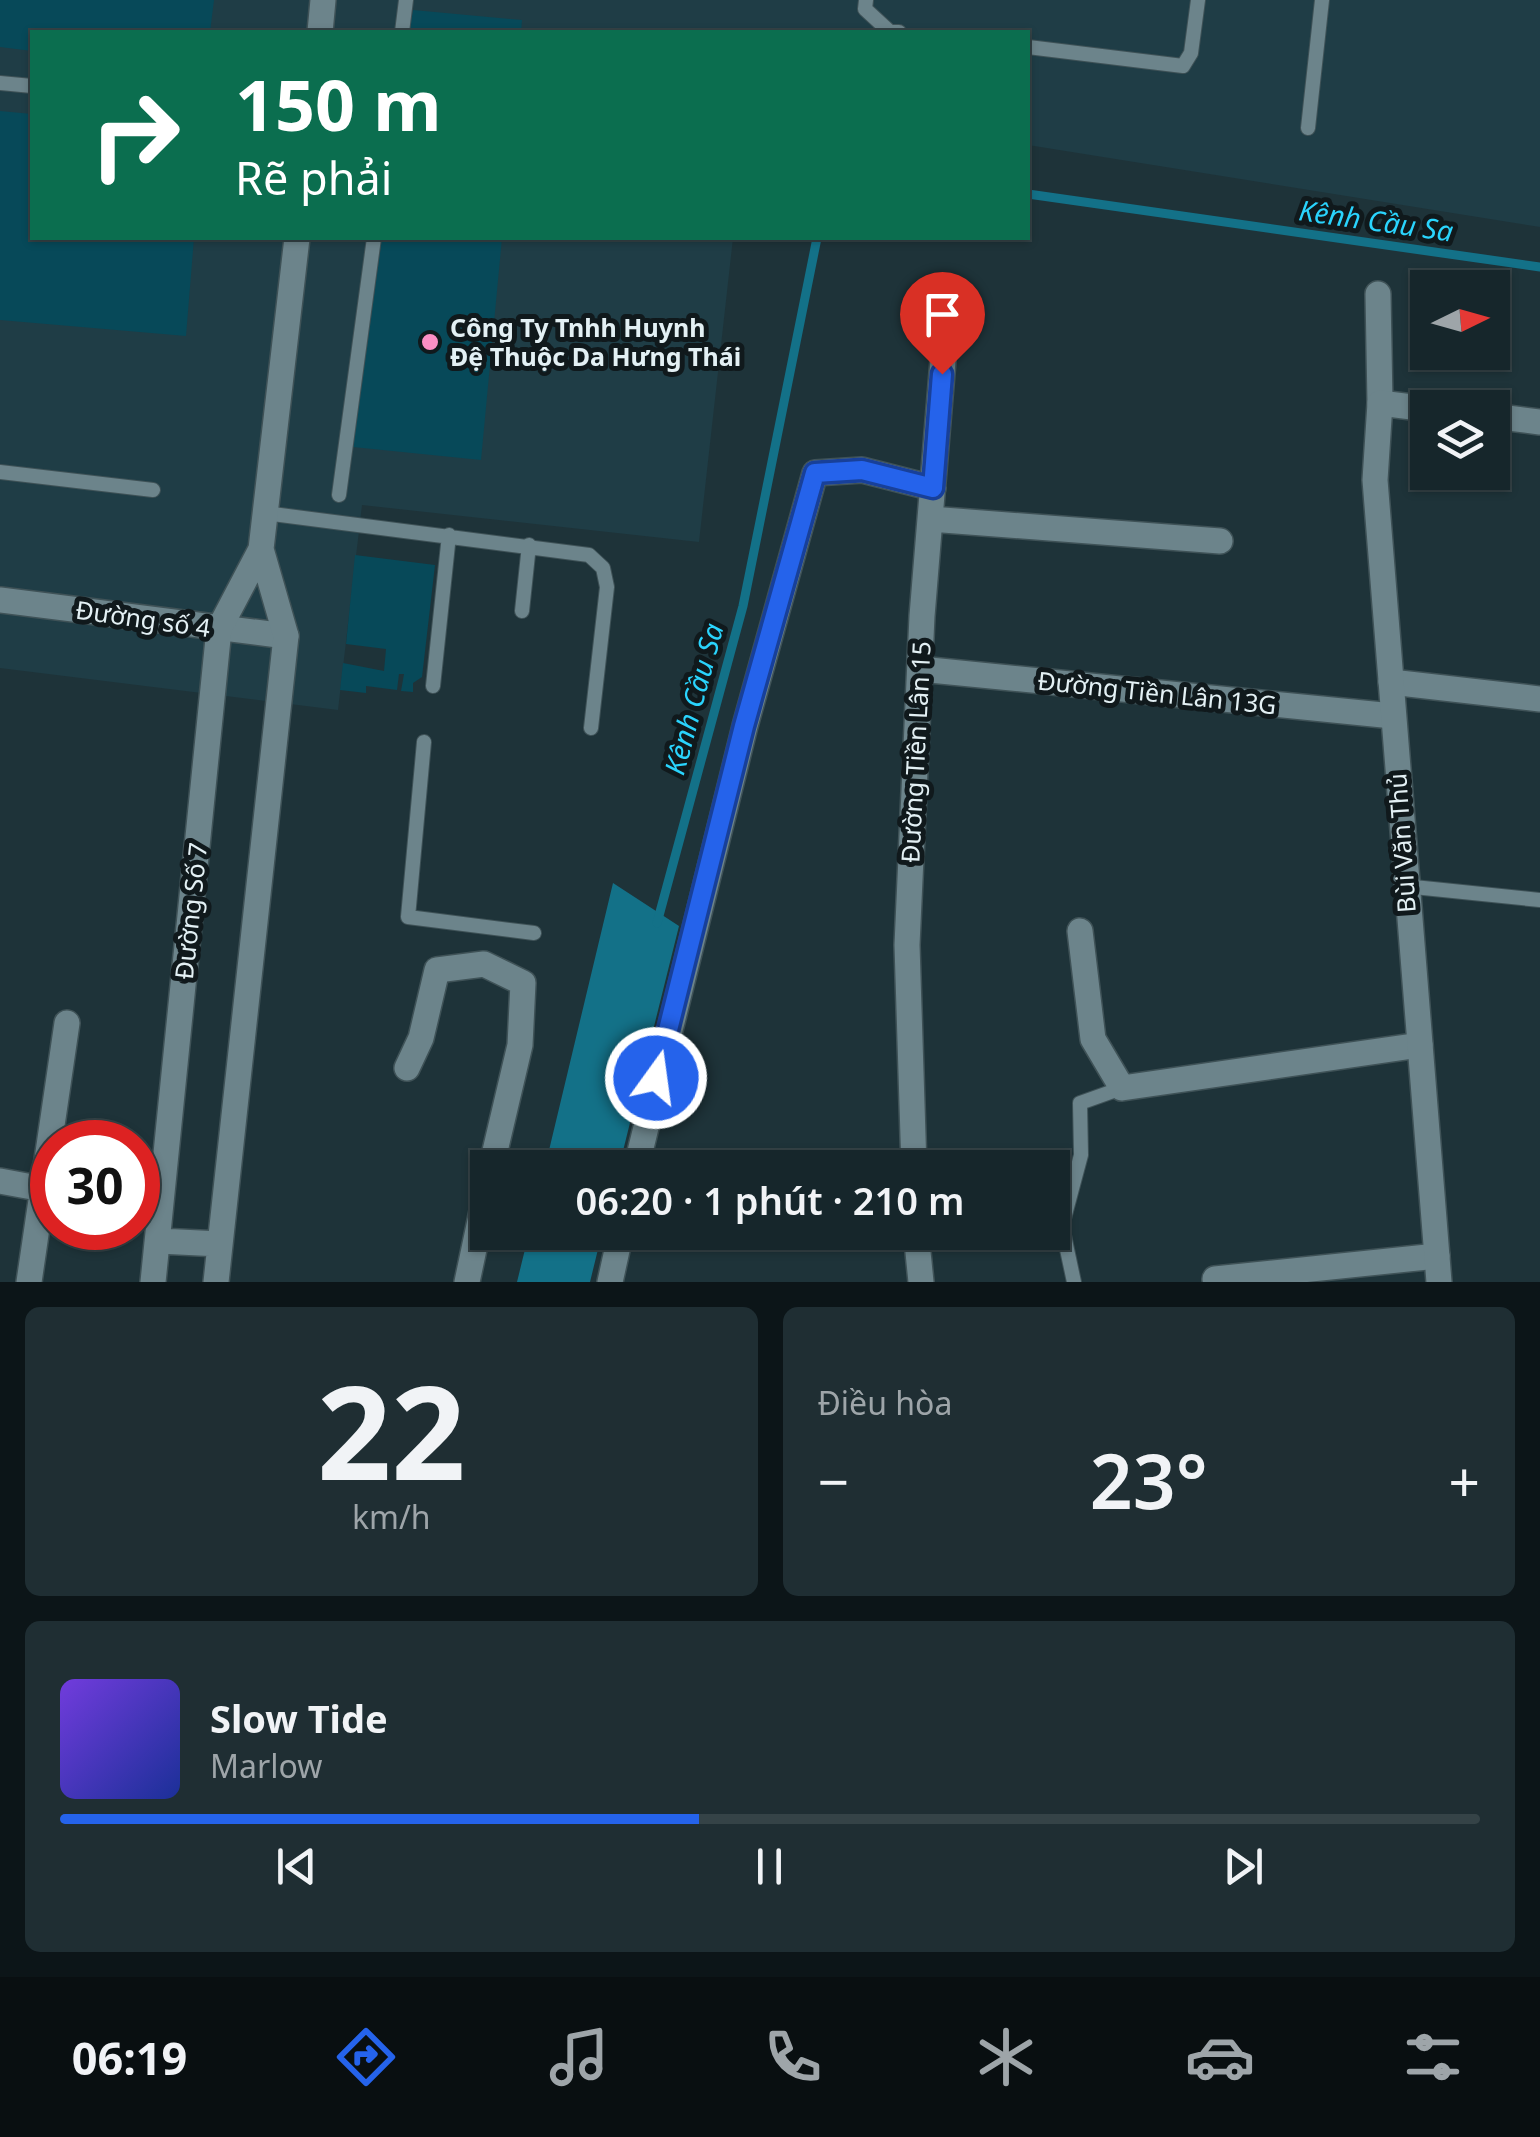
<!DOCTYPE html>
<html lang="vi">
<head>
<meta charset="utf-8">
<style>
	body { margin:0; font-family:"Noto Sans",sans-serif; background:#1f2e33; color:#f1f3f6; height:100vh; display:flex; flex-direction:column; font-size:38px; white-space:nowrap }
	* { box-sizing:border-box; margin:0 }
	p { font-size:32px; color:#9ea5a9 }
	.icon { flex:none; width:55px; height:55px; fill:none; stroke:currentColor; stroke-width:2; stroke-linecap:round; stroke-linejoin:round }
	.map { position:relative; height:1282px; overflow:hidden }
	.details { display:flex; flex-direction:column; gap:25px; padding:25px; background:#0c1518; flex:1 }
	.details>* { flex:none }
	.guide { position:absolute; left:30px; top:30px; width:1000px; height:210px; border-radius:0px; box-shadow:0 2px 8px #0004,0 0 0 2px #354347; background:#0b6e4f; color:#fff; overflow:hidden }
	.needle { width:65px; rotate:85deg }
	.tools { position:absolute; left:1410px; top:270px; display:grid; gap:20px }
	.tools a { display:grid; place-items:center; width:100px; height:100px; border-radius:0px; background:#16262b; box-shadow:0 2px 8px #0004,0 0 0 2px #354347; font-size:50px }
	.speed { position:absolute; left:30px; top:1120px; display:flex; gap:20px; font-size:50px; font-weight:700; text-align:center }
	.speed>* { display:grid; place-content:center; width:130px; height:130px; border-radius:50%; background:#16262b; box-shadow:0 2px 8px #0004,0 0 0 2px #354347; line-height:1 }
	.speed .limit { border:15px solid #d22; background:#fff; color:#111 }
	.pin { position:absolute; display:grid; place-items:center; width:85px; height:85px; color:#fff; margin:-102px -42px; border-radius:50% 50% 50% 0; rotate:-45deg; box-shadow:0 0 10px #0007 }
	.pin .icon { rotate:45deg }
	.me { position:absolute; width:110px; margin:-55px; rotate:14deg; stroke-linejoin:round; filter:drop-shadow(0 0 8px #0008) }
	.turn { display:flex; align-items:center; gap:35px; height:210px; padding:0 40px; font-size:45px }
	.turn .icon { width:130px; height:130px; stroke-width:2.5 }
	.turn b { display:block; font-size:70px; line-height:85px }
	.big { font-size:75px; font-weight:600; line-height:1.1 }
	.details .tile { flex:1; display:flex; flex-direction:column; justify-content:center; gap:15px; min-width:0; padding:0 35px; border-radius:15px; background:#1f2e33 }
	.details .dial { align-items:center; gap:0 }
	.dial b { font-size:130px; line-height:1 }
	.song { display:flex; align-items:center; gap:30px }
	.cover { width:120px; height:120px; border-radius:15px; background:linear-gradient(135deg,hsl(260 70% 55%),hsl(230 70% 35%)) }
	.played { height:10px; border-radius:5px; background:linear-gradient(90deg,#2563eb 45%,#354347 45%) }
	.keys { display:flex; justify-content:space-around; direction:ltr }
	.heat { display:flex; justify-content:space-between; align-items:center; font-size:55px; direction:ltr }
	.details .tiles { flex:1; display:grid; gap:25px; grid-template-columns:1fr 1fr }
	.tile:last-child { grid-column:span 2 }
	.trip { position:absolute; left:470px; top:1150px; width:600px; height:100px; border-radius:0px; background:#16262b; box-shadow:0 2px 8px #0004,0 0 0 2px #354347; font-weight:600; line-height:100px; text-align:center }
	.menu { display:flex; height:160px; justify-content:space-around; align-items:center; background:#090f11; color:#9ea5a9 }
	.menu .icon { width:70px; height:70px }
	.menu .on { color:#2563eb }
	.menu b { font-size:45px; color:#f1f3f6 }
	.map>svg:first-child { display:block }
	.built { fill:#1f3d46 }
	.water { fill:#137188 }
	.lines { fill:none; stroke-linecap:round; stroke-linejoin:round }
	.stream { stroke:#137188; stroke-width:9 }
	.building { fill:#074959 }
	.service-casing { stroke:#3f5257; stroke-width:16 }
	.minor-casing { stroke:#3f5257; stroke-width:28 }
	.tertiary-casing { stroke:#3f5257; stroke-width:28 }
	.service { stroke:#6c848b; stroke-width:14 }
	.minor { stroke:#6c848b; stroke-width:25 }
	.tertiary { stroke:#6c848b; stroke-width:25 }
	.route-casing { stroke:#184099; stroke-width:25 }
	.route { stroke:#2563eb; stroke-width:18 }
	.poi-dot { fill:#fb8fc5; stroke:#10191c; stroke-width:4 }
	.labels { text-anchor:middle; stroke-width:10; stroke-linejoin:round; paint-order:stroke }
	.poi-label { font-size:25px; font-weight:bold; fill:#e3f0f4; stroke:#10191c; text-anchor:start }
	.street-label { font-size:25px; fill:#e3f0f4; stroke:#10191c }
	.water-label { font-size:28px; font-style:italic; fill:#2ad4fd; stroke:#10191c }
</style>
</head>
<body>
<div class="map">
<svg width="1540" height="1282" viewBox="0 0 1540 1282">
	<rect width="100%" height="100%" fill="#1e3339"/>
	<path class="built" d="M0,0h1540v227l-512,-82v-113h-996v206h701l-34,304 -337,-37 -24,205 -338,-42z"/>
	<path class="water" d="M613,883l66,43 -60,241h-74z
		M529,1233h73l-12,49h-73z"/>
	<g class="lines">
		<path class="stream" d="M1028,194l512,73
			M657,923l86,-317 74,-368"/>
	</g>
	<path class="building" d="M0,0h214l-4,32h-178v19l-32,-4z
		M413,10l109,10 -1,12h-112z
		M0,111l32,3v124h162l-8,98 -186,-16z
		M382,238h120l-21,222 -128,-13z
		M355,555l80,10 -13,112 -9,6v9l-12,-1 3,-17h-5l-2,16 -31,-4v7l-26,-3 3,-27 41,8 2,-22 -40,-5z"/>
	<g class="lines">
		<g class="service-casing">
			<path id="service" d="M866,0l-1,9 25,23h9
				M402,32l4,-32
				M1028,47l155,19 8,-13 7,-53
				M0,83l32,3
				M1308,128l14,-128
				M0,472l153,18
				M339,495l35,-257
				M265,513l324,42 14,13 4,19 -16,141
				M522,611l7,-66
				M433,686l16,-151
				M424,742l-16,175 126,16
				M1404,886l136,14
				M1074,1282l-12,-56 19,-71 -1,-52 42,-15"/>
		</g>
		<g class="minor-casing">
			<path id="minor" d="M1378,294l2,109
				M930,519l290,22
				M0,600l286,36
				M920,669l473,47
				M1391,682l149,17
				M1080,931l13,108 29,49 298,-43
				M407,1068l14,-30 16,-68 47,-6 39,19 -3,62 -29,123
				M636,1168l109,-442 70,-253 47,-3 71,18
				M914,1168l-7,-223 15,-329 23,-280
				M0,1181l43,8
				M916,1232l5,50
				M1215,1279l222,-23
				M29,1282l38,-259
				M467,1282l21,-99
				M610,1282l11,-50"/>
		</g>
		<g class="tertiary-casing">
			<path id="tertiary" d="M320,32l3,-32
				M1428,409l-48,-6 -5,77 64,802
				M1492,416l48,6
				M159,1241l61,3
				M153,1282l66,-653 42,-80 36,-311
				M216,1282l70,-646 -25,-87"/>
		</g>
		<use href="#service" class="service"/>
		<use href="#minor" class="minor"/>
		<use href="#tertiary" class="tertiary"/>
	</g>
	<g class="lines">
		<g class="route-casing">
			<path id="route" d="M656,1078l88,-352 71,-253 47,-3 71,18 9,-114"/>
		</g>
		<use href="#route" class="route"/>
	</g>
	<circle class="poi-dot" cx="430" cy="342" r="10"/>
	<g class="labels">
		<g class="poi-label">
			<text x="450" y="337">Công Ty Tnhh Huynh<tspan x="450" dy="29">Đệ Thuộc Da Hưng Thái</tspan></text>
		</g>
		<g class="street-label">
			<text transform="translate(143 619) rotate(8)" y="9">Đường số 4</text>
			<text transform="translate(1157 693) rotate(6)" y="9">Đường Tiền Lân 13G</text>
			<text transform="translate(916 752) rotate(-87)" y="9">Đường Tiền Lân 15</text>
			<text transform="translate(1402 843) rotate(-94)" y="9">Bùi Văn Thủ</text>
			<text transform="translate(191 911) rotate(-84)" y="9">Đường Số 7</text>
		</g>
		<g class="water-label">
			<text transform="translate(1376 221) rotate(8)" y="10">Kênh Cầu Sa</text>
			<text transform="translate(694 699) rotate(-75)" y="10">Kênh Cầu Sa</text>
		</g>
	</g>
</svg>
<div class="tools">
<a><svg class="needle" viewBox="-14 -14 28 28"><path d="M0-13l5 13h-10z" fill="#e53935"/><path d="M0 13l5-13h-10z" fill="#9ea5a9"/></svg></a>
<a><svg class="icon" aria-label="layers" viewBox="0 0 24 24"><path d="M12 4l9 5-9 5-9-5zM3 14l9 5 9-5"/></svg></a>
</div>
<div class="speed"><div class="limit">30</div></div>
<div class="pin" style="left:942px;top:374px;background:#d93025"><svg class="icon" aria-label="arrive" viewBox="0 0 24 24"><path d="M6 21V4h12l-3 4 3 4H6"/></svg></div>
<svg class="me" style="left:656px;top:1078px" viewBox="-20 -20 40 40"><circle r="17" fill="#2563eb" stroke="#fff" stroke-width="3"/><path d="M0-11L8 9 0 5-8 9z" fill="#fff"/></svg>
<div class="trip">06:20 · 1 phút · 210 m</div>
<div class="guide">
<div class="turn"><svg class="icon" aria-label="right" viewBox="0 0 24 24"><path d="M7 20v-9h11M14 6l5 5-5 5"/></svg><div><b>150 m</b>Rẽ phải</div></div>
</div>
</div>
<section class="details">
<div class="tiles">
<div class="tile dial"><b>22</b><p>km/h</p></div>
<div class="tile"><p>Điều hòa</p>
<div class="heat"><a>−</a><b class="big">23°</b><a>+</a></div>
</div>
<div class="tile">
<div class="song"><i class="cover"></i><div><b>Slow Tide</b><p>Marlow</p></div></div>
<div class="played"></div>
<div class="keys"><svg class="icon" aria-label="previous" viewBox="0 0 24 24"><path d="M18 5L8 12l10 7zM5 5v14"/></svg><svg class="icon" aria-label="pause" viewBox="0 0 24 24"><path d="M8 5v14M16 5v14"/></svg><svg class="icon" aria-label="next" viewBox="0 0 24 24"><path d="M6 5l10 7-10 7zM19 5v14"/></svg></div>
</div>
</div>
</section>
<nav class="menu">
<b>06:19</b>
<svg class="icon on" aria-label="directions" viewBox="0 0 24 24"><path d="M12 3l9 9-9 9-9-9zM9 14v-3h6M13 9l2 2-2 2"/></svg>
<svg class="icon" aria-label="music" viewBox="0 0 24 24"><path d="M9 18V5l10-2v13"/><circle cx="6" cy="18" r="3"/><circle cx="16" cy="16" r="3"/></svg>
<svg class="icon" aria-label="phone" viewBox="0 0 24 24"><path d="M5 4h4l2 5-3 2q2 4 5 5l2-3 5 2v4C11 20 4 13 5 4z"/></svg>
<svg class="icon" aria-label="climate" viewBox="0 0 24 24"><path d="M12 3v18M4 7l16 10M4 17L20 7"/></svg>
<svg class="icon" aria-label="car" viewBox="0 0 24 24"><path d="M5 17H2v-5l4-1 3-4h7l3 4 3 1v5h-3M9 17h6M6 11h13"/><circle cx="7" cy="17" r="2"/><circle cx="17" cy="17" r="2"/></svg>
<svg class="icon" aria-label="filters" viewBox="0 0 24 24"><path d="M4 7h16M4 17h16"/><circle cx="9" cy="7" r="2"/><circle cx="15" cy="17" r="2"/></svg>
</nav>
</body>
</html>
